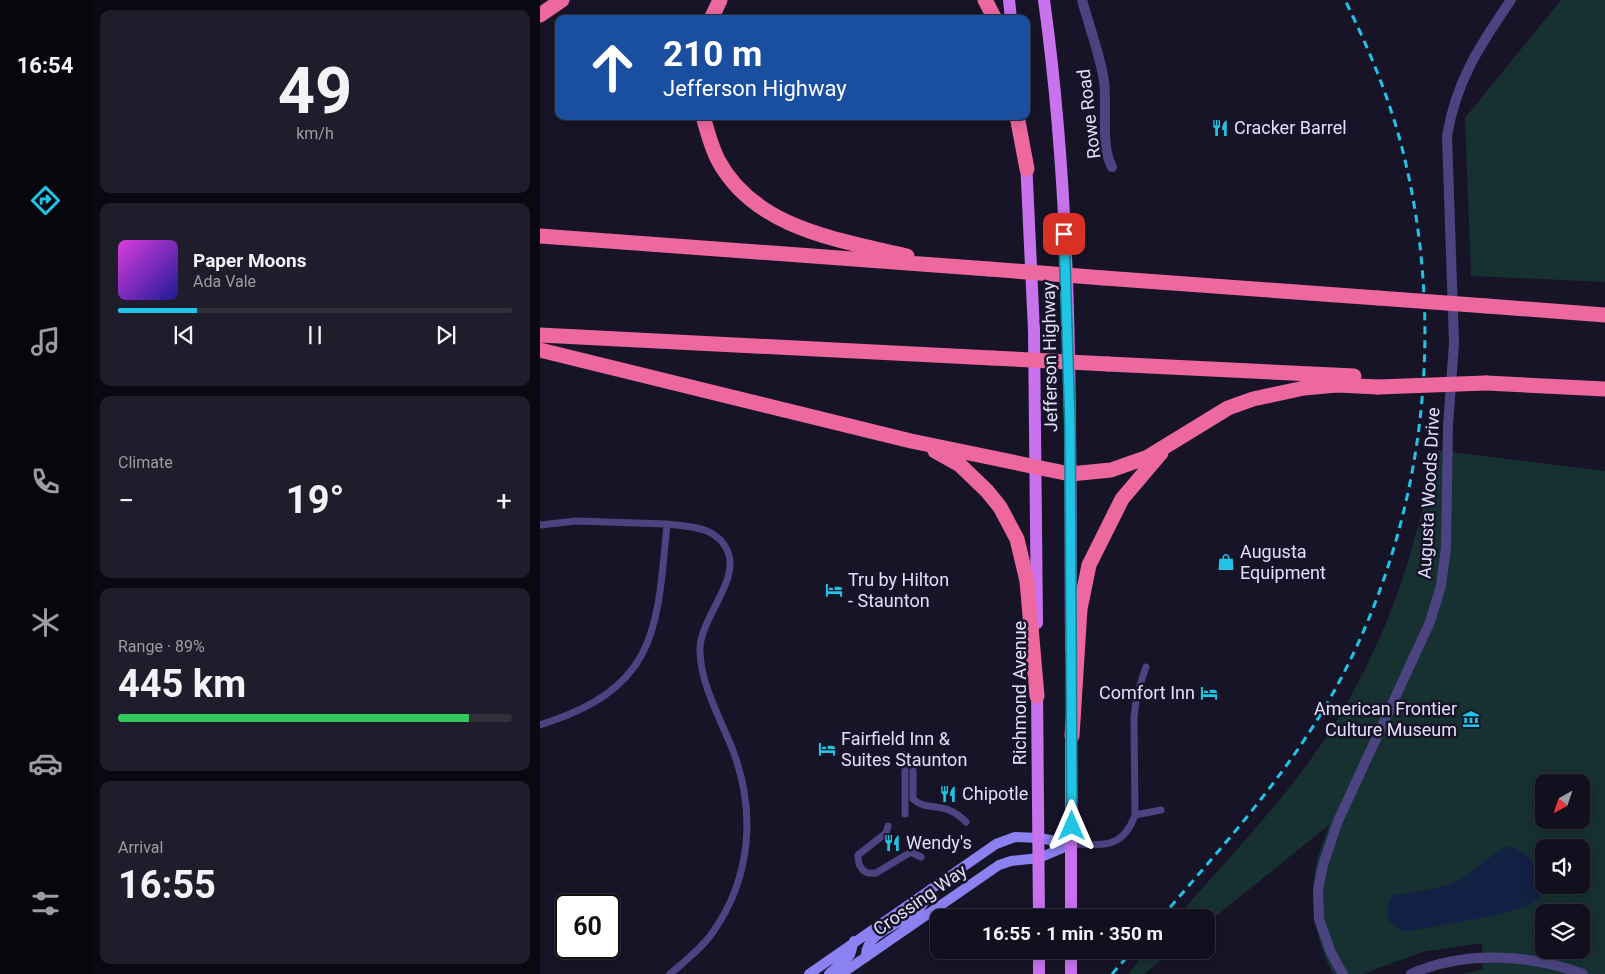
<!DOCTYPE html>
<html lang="en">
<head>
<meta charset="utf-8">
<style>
	body { margin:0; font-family:Roboto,sans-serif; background:#1f1d2b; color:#f1f3f6; height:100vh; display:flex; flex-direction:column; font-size:19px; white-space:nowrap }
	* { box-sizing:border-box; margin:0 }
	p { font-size:16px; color:#9c9ca4 }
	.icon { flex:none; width:28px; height:28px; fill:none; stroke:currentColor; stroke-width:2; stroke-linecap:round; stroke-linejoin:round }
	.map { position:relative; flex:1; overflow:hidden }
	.drawer { display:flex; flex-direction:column; gap:10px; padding:10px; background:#0a0810; width:450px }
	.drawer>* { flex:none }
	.guide { position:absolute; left:15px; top:15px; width:475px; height:105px; border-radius:10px; box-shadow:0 2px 12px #0003,0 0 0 1px #312f3c; background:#1a4fa0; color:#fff; overflow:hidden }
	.needle { width:32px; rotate:220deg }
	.controls { position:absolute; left:995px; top:774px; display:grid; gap:10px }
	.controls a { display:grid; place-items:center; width:55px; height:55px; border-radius:10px; background:#120f1e; box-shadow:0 2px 12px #0003,0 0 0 1px #312f3c; font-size:25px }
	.speed { position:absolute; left:15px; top:894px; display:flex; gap:10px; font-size:25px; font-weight:700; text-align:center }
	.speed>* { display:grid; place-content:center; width:65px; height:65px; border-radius:50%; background:#120f1e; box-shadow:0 2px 12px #0003,0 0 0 1px #312f3c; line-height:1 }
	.speed .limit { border:2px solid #111; border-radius:8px; background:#fff; color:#111 }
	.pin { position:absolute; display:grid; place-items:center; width:42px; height:42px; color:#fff; margin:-21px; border-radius:10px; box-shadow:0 2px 8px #0006 }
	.me { position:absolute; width:55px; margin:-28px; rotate:0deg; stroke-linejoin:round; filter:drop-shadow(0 0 4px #0008) }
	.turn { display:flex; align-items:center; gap:18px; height:105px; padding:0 25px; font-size:22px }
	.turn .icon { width:65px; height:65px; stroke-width:2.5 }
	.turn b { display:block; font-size:35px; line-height:42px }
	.big { font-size:38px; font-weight:700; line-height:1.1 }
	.drawer .tile { flex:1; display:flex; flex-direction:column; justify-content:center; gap:8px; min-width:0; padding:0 18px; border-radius:10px; background:#1f1d2b }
	.drawer .dial { align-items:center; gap:0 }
	.dial b { font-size:65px; line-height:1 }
	.song { display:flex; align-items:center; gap:15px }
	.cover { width:60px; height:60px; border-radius:8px; background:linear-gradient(135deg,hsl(300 70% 55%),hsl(240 70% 35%)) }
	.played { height:5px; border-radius:2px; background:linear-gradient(90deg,#21c4e4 20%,#312f3c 20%) }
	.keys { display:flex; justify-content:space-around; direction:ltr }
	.heat { display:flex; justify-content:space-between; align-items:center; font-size:28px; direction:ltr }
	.charge { height:8px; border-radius:4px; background:linear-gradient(90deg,#34c759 89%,#312f3c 0) }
	.trip { position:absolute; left:390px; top:909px; width:285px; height:50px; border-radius:10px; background:#120f1e; box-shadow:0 2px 12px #0003,0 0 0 1px #312f3c; font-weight:700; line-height:50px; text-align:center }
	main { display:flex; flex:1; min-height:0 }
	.menu { display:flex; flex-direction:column; width:90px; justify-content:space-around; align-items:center; background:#07060c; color:#9c9ca4 }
	.menu .icon { width:35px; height:35px }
	.menu .active { color:#21c4e4 }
	.menu b { font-size:22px; color:#f1f3f6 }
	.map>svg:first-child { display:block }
	.green { fill:#173031; fill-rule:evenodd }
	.water { fill:#122043 }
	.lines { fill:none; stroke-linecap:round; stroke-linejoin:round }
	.lane { stroke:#4b4481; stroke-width:7 }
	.street { stroke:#4b4481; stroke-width:10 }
	.secondary { stroke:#8b81f0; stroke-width:10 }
	.primary { stroke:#c872ee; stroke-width:12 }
	.highway { stroke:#ed689f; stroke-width:15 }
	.rail { stroke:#21c4e4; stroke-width:3; stroke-dasharray:8 6; stroke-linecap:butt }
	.highway-bridge { stroke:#ed689f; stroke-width:15 }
	.route-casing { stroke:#157f94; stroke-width:12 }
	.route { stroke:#21c4e4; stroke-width:9 }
	.labels { text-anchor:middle; stroke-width:5; stroke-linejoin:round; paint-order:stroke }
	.street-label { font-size:18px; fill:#e3defb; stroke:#181428 }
	.poi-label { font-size:18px; fill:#e3defb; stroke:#181428; text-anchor:start }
</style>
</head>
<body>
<main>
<nav class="menu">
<b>16:54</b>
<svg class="icon active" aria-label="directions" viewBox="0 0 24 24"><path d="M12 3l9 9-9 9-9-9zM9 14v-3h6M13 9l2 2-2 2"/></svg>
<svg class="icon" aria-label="music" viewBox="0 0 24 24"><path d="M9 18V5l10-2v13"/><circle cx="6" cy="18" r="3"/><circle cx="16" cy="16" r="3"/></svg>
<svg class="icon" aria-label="phone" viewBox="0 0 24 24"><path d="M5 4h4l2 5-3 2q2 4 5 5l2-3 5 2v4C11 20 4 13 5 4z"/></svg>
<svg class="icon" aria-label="climate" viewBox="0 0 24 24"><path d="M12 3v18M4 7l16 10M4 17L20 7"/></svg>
<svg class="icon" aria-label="car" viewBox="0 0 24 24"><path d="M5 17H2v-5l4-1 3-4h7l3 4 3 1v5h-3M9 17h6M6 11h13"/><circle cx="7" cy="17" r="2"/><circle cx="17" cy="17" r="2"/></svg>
<svg class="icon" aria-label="filters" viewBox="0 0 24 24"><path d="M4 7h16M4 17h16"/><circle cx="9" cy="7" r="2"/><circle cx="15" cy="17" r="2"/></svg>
</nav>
<section class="drawer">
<div class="tile dial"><b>49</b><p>km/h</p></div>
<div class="tile">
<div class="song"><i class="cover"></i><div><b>Paper Moons</b><p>Ada Vale</p></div></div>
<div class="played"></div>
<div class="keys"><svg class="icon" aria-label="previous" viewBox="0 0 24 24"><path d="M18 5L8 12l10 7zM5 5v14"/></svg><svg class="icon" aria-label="pause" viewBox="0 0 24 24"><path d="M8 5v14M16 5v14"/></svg><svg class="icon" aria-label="next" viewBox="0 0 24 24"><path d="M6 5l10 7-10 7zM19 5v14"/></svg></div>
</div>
<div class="tile"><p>Climate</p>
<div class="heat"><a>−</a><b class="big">19°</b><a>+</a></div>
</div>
<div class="tile"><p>Range · 89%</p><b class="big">445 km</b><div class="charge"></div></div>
<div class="tile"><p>Arrival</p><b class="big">16:55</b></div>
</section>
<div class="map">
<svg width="1065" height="974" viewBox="0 0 1065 974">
	<rect width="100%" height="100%" fill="#181428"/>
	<path class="green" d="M1021,0h44v282l-134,-6 -6,-158z
		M894,450l171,21v503h-143l21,-5 -1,-26 -60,9 -59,22h-30c-17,-34 -25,-71 -17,-108 2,-14 9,-27 13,-41l-123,99v-6h-30c46,-53 97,-105 137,-162 65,-91 103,-196 121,-306zM1004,782h37v38h-37zM1004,848h37v37h-37zM1004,912h37v38h-37z
		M608,950h26l-30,24h-16z"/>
	<path class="water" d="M970,846l15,7 15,20 3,13 -3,11 -12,9 -40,11 -81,14c-20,-2 -26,-22 -13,-36 21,-3 46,-5 65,-15 18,-9 32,-28 51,-34z"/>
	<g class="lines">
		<path class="lane" d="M127,524c24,3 50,2 61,28 12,30 -30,68 -28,100 1,33 20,66 32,96 24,62 20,128 -19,184 -11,16 -28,29 -43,42
			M0,525l36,-4 91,3c-10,108 -10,164 -127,201
			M365,755l8,8v36c15,14 31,0 53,23
			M365,814v-59
			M595,815l26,-5
			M348,826l-2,7 -28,22c0,12 5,20 18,18l35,-21 10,5
			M532,844c31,1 51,5 63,-29l-1,-98 3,-23 9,-27"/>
		<path class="street" d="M542,0c7,25 16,50 21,75 6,28 -4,68 9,92
			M803,974l-12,-21 -12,-34 -1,-29 5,-25 15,-44 92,-199 11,-36 5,-38 2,-122 6,-83 -7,-207c9,-55 33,-91 64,-136
			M871,974c53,-24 119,-20 172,0"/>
		<path class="secondary" d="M326,957c-2,-25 37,-33 53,-48 5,-6 9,-13 12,-20
			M269,974l187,-130 19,-7 24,1 33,6
			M289,974l21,-19 4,-14
			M301,974l158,-109 12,-4 28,-3 33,-14"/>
		<path class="primary" d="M469,0l2,19
			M504,0c30,215 26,434 27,651
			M486,160l8,171 3,292
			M497,688l2,230
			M531,918v-192
			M499,950v24
			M531,974v-24"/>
		<path class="highway" d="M445,0l10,19
			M0,15l22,-15
			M171,19l9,-19
			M163,116c4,15 8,30 15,44 37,69 121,80 189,96
			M477,116l10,53
			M0,236l449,33
			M564,278l274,20
			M947,306l118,9
			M0,335l452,23
			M0,350l371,91 159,33 41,-4 37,-13 80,-49 25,-9 51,-11 33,-3 41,2
			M568,364l246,12
			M946,383l119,6
			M395,451l25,14 27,26 13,16 17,32 10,42 10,115
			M532,736l8,-127 9,-44 33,-66 39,-46"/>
		<path class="rail" d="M621,918c59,-69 121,-137 167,-216 93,-162 120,-359 77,-542 -13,-56 -35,-109 -60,-160
			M572,974l21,-24"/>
		<path class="highway-bridge" d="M449,269l115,9
			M838,298l109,8
			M452,358l116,6
			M838,387l108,-4"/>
	</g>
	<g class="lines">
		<g class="route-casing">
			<path id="route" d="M524,234l6,191 2,401"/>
		</g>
		<use href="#route" class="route"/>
	</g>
	<defs>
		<g id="restaurant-bare" transform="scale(1.35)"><path d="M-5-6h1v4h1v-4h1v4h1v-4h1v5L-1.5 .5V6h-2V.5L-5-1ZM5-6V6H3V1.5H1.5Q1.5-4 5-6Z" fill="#21c4e4" stroke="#181428" stroke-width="2.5" paint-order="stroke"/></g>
		<g id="shop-bare" transform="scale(1.35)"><path d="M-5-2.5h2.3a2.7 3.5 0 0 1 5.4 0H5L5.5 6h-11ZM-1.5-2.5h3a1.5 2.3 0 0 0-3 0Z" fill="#21c4e4" stroke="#181428" stroke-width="2.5" paint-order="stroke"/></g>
		<g id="hotel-bare" transform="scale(1.35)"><path d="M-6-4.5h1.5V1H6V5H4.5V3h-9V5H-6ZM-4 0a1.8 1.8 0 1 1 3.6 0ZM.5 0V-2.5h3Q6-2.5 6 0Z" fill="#21c4e4" stroke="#181428" stroke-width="2.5" paint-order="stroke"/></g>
		<g id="museum-bare" transform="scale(1.35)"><path d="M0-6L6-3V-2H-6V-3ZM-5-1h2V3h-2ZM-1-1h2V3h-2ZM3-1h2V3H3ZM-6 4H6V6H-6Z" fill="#21c4e4" stroke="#181428" stroke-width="2.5" paint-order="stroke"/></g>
	</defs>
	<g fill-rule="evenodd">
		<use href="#restaurant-bare" x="680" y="128"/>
		<use href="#shop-bare" x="686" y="562"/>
		<use href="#hotel-bare" x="294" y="590"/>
		<use href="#hotel-bare" x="669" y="693"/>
		<use href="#museum-bare" x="931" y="719"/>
		<use href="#hotel-bare" x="287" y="749"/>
		<use href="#restaurant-bare" x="408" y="794"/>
		<use href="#restaurant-bare" x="352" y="843"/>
	</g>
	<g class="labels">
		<g class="street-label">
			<text transform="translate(549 114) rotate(-97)" y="6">Rowe Road</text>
			<text transform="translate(510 357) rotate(-91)" y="6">Jefferson Highway</text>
			<text transform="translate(889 493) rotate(-87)" y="6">Augusta Woods Drive</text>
			<text transform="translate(480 693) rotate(-90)" y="6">Richmond Avenue</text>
			<text transform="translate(380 900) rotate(-35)" y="6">Crossing Way</text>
		</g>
		<g class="poi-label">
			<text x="694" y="134">Cracker Barrel</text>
			<text x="700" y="558">Augusta<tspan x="700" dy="21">Equipment</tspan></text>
			<text x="308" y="586">Tru by Hilton<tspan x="308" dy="21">- Staunton</tspan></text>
			<text x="655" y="699" text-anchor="end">Comfort Inn</text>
			<text x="917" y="715" text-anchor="end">American Frontier<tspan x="917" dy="21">Culture Museum</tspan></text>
			<text x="301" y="745">Fairfield Inn &amp;<tspan x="301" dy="21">Suites Staunton</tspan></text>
			<text x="422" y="800">Chipotle</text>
			<text x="366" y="849">Wendy's</text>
		</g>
	</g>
</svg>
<div class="controls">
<a><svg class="needle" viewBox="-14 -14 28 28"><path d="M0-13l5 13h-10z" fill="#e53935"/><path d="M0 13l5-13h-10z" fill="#9c9ca4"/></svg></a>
<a><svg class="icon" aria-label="sound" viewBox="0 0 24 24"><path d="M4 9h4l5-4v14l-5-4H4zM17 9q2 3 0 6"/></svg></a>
<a><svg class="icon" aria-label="layers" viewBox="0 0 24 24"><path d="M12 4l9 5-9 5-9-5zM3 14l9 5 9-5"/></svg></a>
</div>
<div class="speed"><div class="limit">60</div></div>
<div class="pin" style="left:524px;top:234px;background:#d93025"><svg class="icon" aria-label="arrive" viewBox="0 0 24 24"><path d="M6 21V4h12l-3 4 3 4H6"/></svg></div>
<svg class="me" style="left:532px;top:826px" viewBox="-20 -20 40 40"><path d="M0-17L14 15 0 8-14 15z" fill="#21c4e4" stroke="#fff" stroke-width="4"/></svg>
<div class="trip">16:55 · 1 min · 350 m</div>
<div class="guide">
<div class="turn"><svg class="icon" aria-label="ahead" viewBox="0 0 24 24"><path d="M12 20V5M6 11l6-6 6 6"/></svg><div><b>210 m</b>Jefferson Highway</div></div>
</div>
</div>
</main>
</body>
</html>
